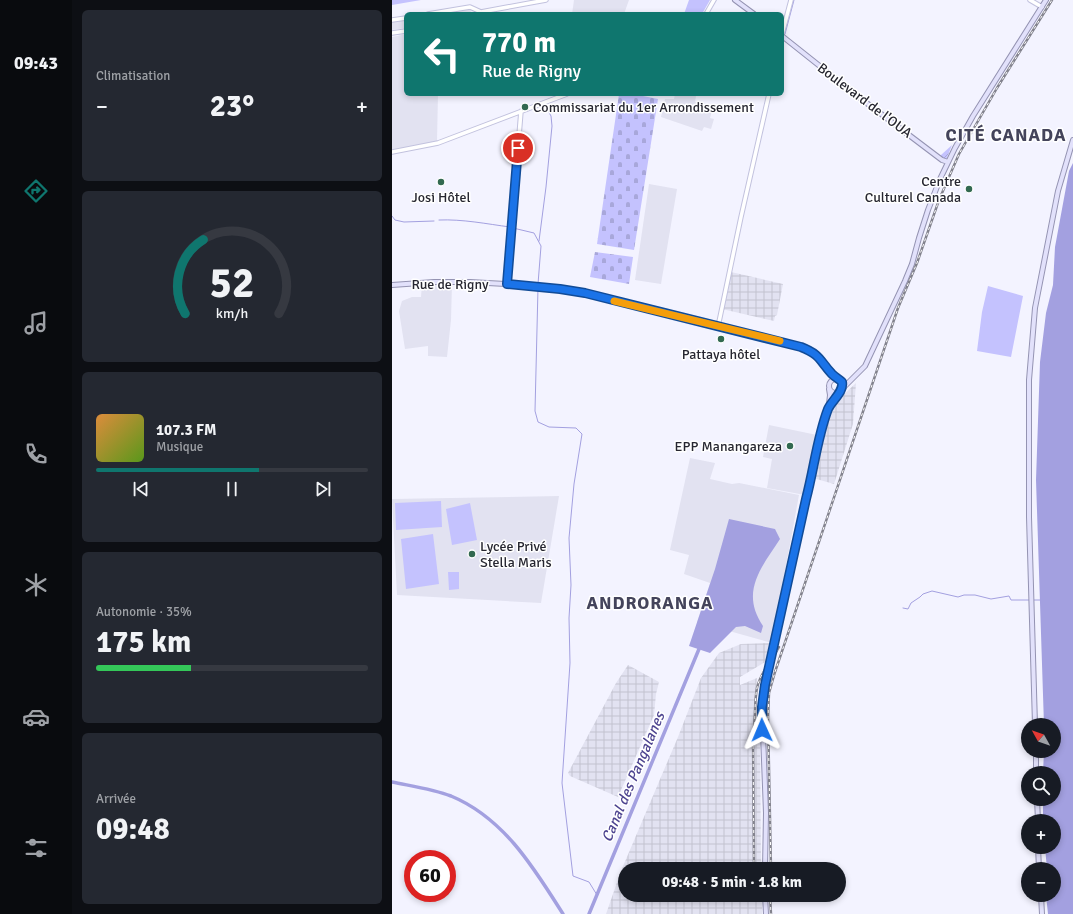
<!DOCTYPE html>
<html lang="fr">
<head>
<meta charset="utf-8">
<style>
	body { margin:0; font-family:Signika,sans-serif; background:#242831; color:#f1f3f6; height:100vh; display:flex; flex-direction:column; font-size:15px; white-space:nowrap }
	* { box-sizing:border-box; margin:0 }
	p { font-size:13px; color:#9ea1a6 }
	.icon { flex:none; width:22px; height:22px; fill:none; stroke:currentColor; stroke-width:2; stroke-linecap:round; stroke-linejoin:round }
	.map { position:relative; flex:1; overflow:hidden }
	.drawer { display:flex; flex-direction:column; gap:10px; padding:10px; background:#0d0f14; width:320px }
	.drawer>* { flex:none }
	.banner { position:absolute; left:12px; top:12px; width:380px; height:84px; border-radius:6px; box-shadow:0 2px 6px #0003; background:#0f766e; color:#fff; overflow:hidden }
	.needle { width:26px; rotate:310deg }
	.controls { position:absolute; left:629px; top:718px; display:grid; gap:8px }
	.controls a { display:grid; place-items:center; width:40px; height:40px; border-radius:50%; background:#171b24; box-shadow:0 2px 6px #0003; font-size:20px }
	.speed { position:absolute; left:12px; top:850px; display:flex; gap:8px; font-size:20px; font-weight:700; text-align:center }
	.speed>* { display:grid; place-content:center; width:52px; height:52px; border-radius:50%; background:#171b24; box-shadow:0 2px 6px #0003; line-height:1 }
	.speed .limit { border:6px solid #d22; background:#fff; color:#111 }
	.pin { position:absolute; display:grid; place-items:center; width:34px; height:34px; color:#fff; margin:-17px; border:2px solid #fff; border-radius:50%; box-shadow:0 1px 4px #0007 }
	.me { position:absolute; width:44px; margin:-22px; rotate:359deg; stroke-linejoin:round; filter:drop-shadow(0 0 3px #0008) }
	.turn { display:flex; align-items:center; gap:14px; height:84px; padding:0 12px; font-size:18px }
	.turn .icon { width:52px; height:52px; stroke-width:2.5 }
	.turn b { display:block; font-size:28px; line-height:34px }
	.big { font-size:30px; font-weight:700; line-height:1.1 }
	.drawer .card { flex:1; display:flex; flex-direction:column; justify-content:center; gap:6px; min-width:0; padding:0 14px; border-radius:6px; background:#242831 }
	.drawer .dial { align-items:center; gap:0 }
	.dial svg { height:104px; overflow:visible; fill:none; stroke:#363941; stroke-width:7; stroke-linecap:round; text-anchor:middle }
	.dial text { fill:#f1f3f6; stroke:none }
	.song { display:flex; align-items:center; gap:12px }
	.cover { width:48px; height:48px; border-radius:6px; background:linear-gradient(135deg,hsl(30 70% 55%),hsl(90 70% 35%)) }
	.played { height:4px; border-radius:2px; background:linear-gradient(90deg,#0f766e 60%,#363941 60%) }
	.keys { display:flex; justify-content:space-around; direction:ltr }
	.heat { display:flex; justify-content:space-between; align-items:center; font-size:22px; direction:ltr }
	.charge { height:6px; border-radius:3px; background:linear-gradient(90deg,#34c759 35%,#363941 0) }
	.trip { position:absolute; left:226px; top:862px; width:228px; height:40px; border-radius:20px; background:#171b24; box-shadow:0 2px 6px #0003; font-weight:700; line-height:40px; text-align:center }
	main { display:flex; flex:1; min-height:0 }
	.tab-bar { display:flex; flex-direction:column; width:72px; justify-content:space-around; align-items:center; background:#090b0e; color:#9ea1a6 }
	.tab-bar .icon { width:28px; height:28px }
	.tab-bar .on { color:#0f766e }
	.tab-bar b { font-size:18px; color:#f1f3f6 }
	.map>svg:first-child { display:block }
	.built { fill:#e2e2f1 }
	.industrial { fill:url(#industrial-grid) }
	.grass { fill:#c4c2fe }
	.cemetery { fill:url(#cemetery-stones) }
	.garden { fill:url(#garden-furrows) }
	.water { fill:#a3a0e0 }
	.lines { fill:none; stroke-linecap:round; stroke-linejoin:round }
	.stream { stroke:#a3a0e0; stroke-width:1 }
	.canal { stroke:#a3a0e0; stroke-width:3.5 }
	.minor-casing { stroke:#c2c2de; stroke-width:5.5 }
	.major-casing { stroke:#9493b2; stroke-width:6 }
	.minor { stroke:#fff; stroke-width:3.5 }
	.major { stroke:#e2e1fb; stroke-width:4 }
	.rail-casing { stroke:#82828d; stroke-width:2.5 }
	.rail { stroke:#fff; stroke-width:1; stroke-dasharray:3; stroke-linecap:butt }
	.route-casing { stroke:#114b97; stroke-width:10 }
	.route { stroke:#1a73e8; stroke-width:7 }
	.slow { stroke:#f59e0b; stroke-width:7 }
	.poi-dot { fill:#326950; stroke:#fff; stroke-width:1.5 }
	.labels { text-anchor:middle; stroke-width:3; stroke-linejoin:round; paint-order:stroke }
	.street-label { font-size:14px; fill:#272731; stroke:#fff }
	.poi-label { font-size:14px; fill:#272731; stroke:#fff; text-anchor:start }
	.water-label { font-size:15px; font-style:italic; fill:#4d4490; stroke:#fff }
	.district-label { font-size:18px; font-weight:bold; letter-spacing:1px; fill:#44445b; stroke:#fff }
</style>
</head>
<body>
<main>
<nav class="tab-bar">
<b>09:43</b>
<svg class="icon on" aria-label="directions" viewBox="0 0 24 24"><path d="M12 3l9 9-9 9-9-9zM9 14v-3h6M13 9l2 2-2 2"/></svg>
<svg class="icon" aria-label="music" viewBox="0 0 24 24"><path d="M9 18V5l10-2v13"/><circle cx="6" cy="18" r="3"/><circle cx="16" cy="16" r="3"/></svg>
<svg class="icon" aria-label="phone" viewBox="0 0 24 24"><path d="M5 4h4l2 5-3 2q2 4 5 5l2-3 5 2v4C11 20 4 13 5 4z"/></svg>
<svg class="icon" aria-label="climate" viewBox="0 0 24 24"><path d="M12 3v18M4 7l16 10M4 17L20 7"/></svg>
<svg class="icon" aria-label="car" viewBox="0 0 24 24"><path d="M5 17H2v-5l4-1 3-4h7l3 4 3 1v5h-3M9 17h6M6 11h13"/><circle cx="7" cy="17" r="2"/><circle cx="17" cy="17" r="2"/></svg>
<svg class="icon" aria-label="filters" viewBox="0 0 24 24"><path d="M4 7h16M4 17h16"/><circle cx="9" cy="7" r="2"/><circle cx="15" cy="17" r="2"/></svg>
</nav>
<section class="drawer">
<div class="card"><p>Climatisation</p>
<div class="heat"><a>−</a><b class="big">23°</b><a>+</a></div>
</div>
<div class="card dial"><svg viewBox="0 0 100 80">
<path d="M14 69A42 42 0 1 1 86 69"/>
<path d="M14 69A42 42 0 0 1 28 12" stroke="#0f766e"/>
<text x="50" y="56" font-size="32" font-weight="700">52</text>
<text x="50" y="72" font-size="11">km/h</text>
</svg></div>
<div class="card">
<div class="song"><i class="cover"></i><div><b>107.3 FM</b><p>Musique</p></div></div>
<div class="played"></div>
<div class="keys"><svg class="icon" aria-label="previous" viewBox="0 0 24 24"><path d="M18 5L8 12l10 7zM5 5v14"/></svg><svg class="icon" aria-label="pause" viewBox="0 0 24 24"><path d="M8 5v14M16 5v14"/></svg><svg class="icon" aria-label="next" viewBox="0 0 24 24"><path d="M6 5l10 7-10 7zM19 5v14"/></svg></div>
</div>
<div class="card"><p>Autonomie · 35%</p><b class="big">175 km</b><div class="charge"></div></div>
<div class="card"><p>Arrivée</p><b class="big">09:48</b></div>
</section>
<div class="map">
<svg width="681" height="914" viewBox="0 0 681 914">
	<defs>
		<pattern id="industrial-grid" width="8" height="8" patternUnits="userSpaceOnUse"><rect width="8" height="8" fill="#e2e2f1"/><path d="M0 4h8M4 0v8" fill="none" stroke="#c2c2cf"/></pattern>
		<pattern id="cemetery-stones" width="16" height="16" patternUnits="userSpaceOnUse"><rect width="16" height="16" fill="#c4c2fe"/><path d="M2 7V4a2 2 0 0 1 4 0v3zM10 15v-3a2 2 0 0 1 4 0v3z" fill="#a8a7da"/></pattern>
		<pattern id="garden-furrows" width="10" height="10" patternUnits="userSpaceOnUse"><rect width="10" height="10" fill="#c4c2fe"/><path d="M-1 1l2-2M0 10L10 0M9 11l2-2" fill="none" stroke="#a8a7da"/></pattern>
	</defs>
	<rect width="100%" height="100%" fill="#f3f3ff"/>
	<path class="built" d="M182,0h55l-5,14h-52z
		M78,8l1,6h-39z
		M14,19v9l-14,2v-9z
		M14,34v60h32l-1,47 -45,9v-113z
		M283,94l21,2 -1,6 18,5 -3,11 4,1 -3,10 -7,-2 -2,4 -41,-14 4,-18h9z
		M257,184l28,5 -16,95 -26,-4z
		M60,283l-1,37 -4,37 -19,-1v-10l-23,3 -6,-38 3,-10 10,-4h9l1,-13z
		M377,425l48,10 -12,60 -38,-7 5,-29 -9,-2z
		M298,458l25,5 -5,16 22,5 7,-1 60,12 -27,148 -75,-21 13,-39 -26,-9 5,-19 -19,-5z
		M167,496l-18,107 -144,-8 -5,-96z"/>
	<path class="industrial" d="M339,272l52,12 -6,31 -2,1 -1,5 -52,-12z
		M464,383l-3,41 -19,60 -21,-6 13,-54 4,-8 7,-15z
		M380,643l-2,13 -3,5 -27,16v8l17,-7 -2,25h2v10l3,17 1,139h-136v26h137v19h-156l15,-43 57,-134 23,-59 18,-25 22,-9z
		M236,665l31,17 -3,12 -2,21 -36,82 -48,-21 -2,-3 48,-90z"/>
	<path class="grass" d="M0,0h29l-29,5z
		M297,0h21l-8,14h-18z
		M596,286l35,10 -12,61 -34,-6 5,-39z
		M49,501l1,26 -46,3 -1,-27z
		M78,503l7,37 -25,5 -6,-36z
		M41,534l6,50 -33,5 -5,-50z
		M56,572h11v17l-10,1z"/>
	<path class="cemetery" d="M227,94h14l25,5 -24,151 -37,-6z
		M203,252l38,5 -4,27 -39,-7z"/>
	<path class="garden" d="M560,145l-6,15 -5,-3v-2z"/>
	<path class="water" d="M681,163v751h-25l-2,-19h8v-26h-7l-2,-22h9v-26h-11v-22h11v-26h-11l1,-22h10v-26h-10l-8,-245 4,-118 6,-49 7,-28 2,-38 14,-76z
		M337,519l46,10 5,10c-19,29 -40,53 -17,87l-2,7 -16,-7 -9,1 -26,26 -21,-7 26,-77z"/>
	<g class="lines">
		<path class="stream" d="M393,34l9,-34
			M0,216l3,4 9,2 30,-1
			M47,220c24,-1 48,4 71,7
			M121,228l21,5 7,13 -3,38
			M147,241l7,-54 6,-61 -1,-10 -5,-9
			M146,288l-3,123 3,11 11,5 27,1 6,6 -8,50 -5,54 2,47 -2,33 1,45 -8,120 11,93 16,6 8,13
			M642,600h6
			M511,608l5,1 3,-6 9,-6 3,-3 9,-3 26,6 6,-2h11l16,4 18,-3 2,4h20"/>
		<path class="canal" d="M0,782c19,4 41,7 59,14 53,22 83,72 112,118
			M197,914l110,-265"/>
		<g class="minor-casing">
			<path id="minor" d="M638,0l12,7
				M36,14l42,-7 11,5 65,-12
				M314,14l8,-14
				M0,20l14,-2
				M0,33l14,-2
				M390,34l9,-34
				M0,152l46,-9 129,-49
				M115,284l14,-173
				M327,322l22,-105 28,-123"/>
		</g>
		<g class="major-casing">
			<path id="major" d="M343,0l19,14
				M390,36l78,62 82,62 6,2
				M0,285l42,-3h36l55,3 35,4 25,4 216,54c9,4 17,7 22,15 5,6 8,13 15,17
				M437 386a7 7 0 1 1 14 0a7 7 0 1 1-14 0Z
				M437,389l1,6 -1,9
				M449,390l24,-24 40,-85 7,-17 7,-26 9,-28 12,-31 15,-31 18,-32 73,-116
				M643,725l-6,-208v-137l6,-72 23,-117 15,-51
				M644,751v22
				M645,799l1,22
				M646,847l1,22
				M373,869l1,-56 -4,-106 3,-22 41,-186c10,-36 11,-79 34,-108
				M373,895l1,19
				M649,895l1,19"/>
		</g>
		<use href="#minor" class="minor"/>
		<use href="#major" class="major"/>
		<g class="rail-casing">
			<path id="rail" d="M362,869l-1,-135c3,-15 1,-31 4,-46 3,-15 15,-28 22,-41
				M379,869l-3,-151 1,-25 6,-21 123,-364 19,-45 22,-63 20,-46 38,-66 55,-88
				M378,895l1,19"/>
		</g>
		<use href="#rail" class="rail"/>
	</g>
	<g class="lines">
		<g class="route-casing">
			<path id="route" d="M126,148l-11,136 53,5 25,4 216,54c20,8 18,13 31,27 3,3 7,5 10,8 2,10 -10,18 -14,27 -11,29 -14,60 -22,90l-41,186 -3,22v23"/>
		</g>
		<use href="#route" class="route"/>
		<path class="slow" d="M222,301l166,40"/>
	</g>
	<g class="poi-dot">
		<circle cx="133" cy="107" r="4"/>
		<circle cx="49" cy="182" r="4"/>
		<circle cx="577" cy="189" r="4"/>
		<circle cx="329" cy="339" r="4"/>
		<circle cx="398" cy="446" r="4"/>
		<circle cx="80" cy="554" r="4"/>
	</g>
	<g class="labels">
		<g class="street-label">
			<text transform="translate(473 100) rotate(37)" y="5">Boulevard de l'OUA</text>
			<text x="58" y="289">Rue de Rigny</text>
		</g>
		<g class="poi-label">
			<text x="141" y="112">Commissariat du 1er Arrondissement</text>
			<text x="569" y="186" text-anchor="end">Centre<tspan x="569" dy="16">Culturel Canada</tspan></text>
			<text x="49" y="202" text-anchor="middle">Josi Hôtel</text>
			<text x="329" y="359" text-anchor="middle">Pattaya hôtel</text>
			<text x="390" y="451" text-anchor="end">EPP Manangareza</text>
			<text x="88" y="551">Lycée Privé<tspan x="88" dy="16">Stella Maris</tspan></text>
		</g>
		<g class="water-label">
			<text transform="translate(241 777) rotate(-67)" y="5">Canal des Pangalanes</text>
		</g>
		<g class="district-label">
			<text x="614" y="141">CITÉ CANADA</text>
			<text x="258" y="609">ANDRORANGA</text>
		</g>
	</g>
</svg>
<div class="controls">
<a><svg class="needle" viewBox="-14 -14 28 28"><path d="M0-13l5 13h-10z" fill="#e53935"/><path d="M0 13l5-13h-10z" fill="#9ea1a6"/></svg></a>
<a><svg class="icon" aria-label="search" viewBox="0 0 24 24"><circle cx="10" cy="10" r="6"/><path d="M15 15l6 6"/></svg></a>
<a>+</a>
<a>−</a>
</div>
<div class="speed"><div class="limit">60</div></div>
<div class="pin" style="left:126px;top:148px;background:#d93025"><svg class="icon" aria-label="arrive" viewBox="0 0 24 24"><path d="M6 21V4h12l-3 4 3 4H6"/></svg></div>
<svg class="me" style="left:370px;top:730px" viewBox="-20 -20 40 40"><path d="M0-17L14 15 0 8-14 15z" fill="#1a73e8" stroke="#fff" stroke-width="4"/></svg>
<div class="trip">09:48 · 5 min · 1.8 km</div>
<div class="banner">
<div class="turn"><svg class="icon" aria-label="left" viewBox="0 0 24 24"><path d="M17 20v-9H6M10 6l-5 5 5 5"/></svg><div><b>770 m</b>Rue de Rigny</div></div>
</div>
</div>
</main>
</body>
</html>
